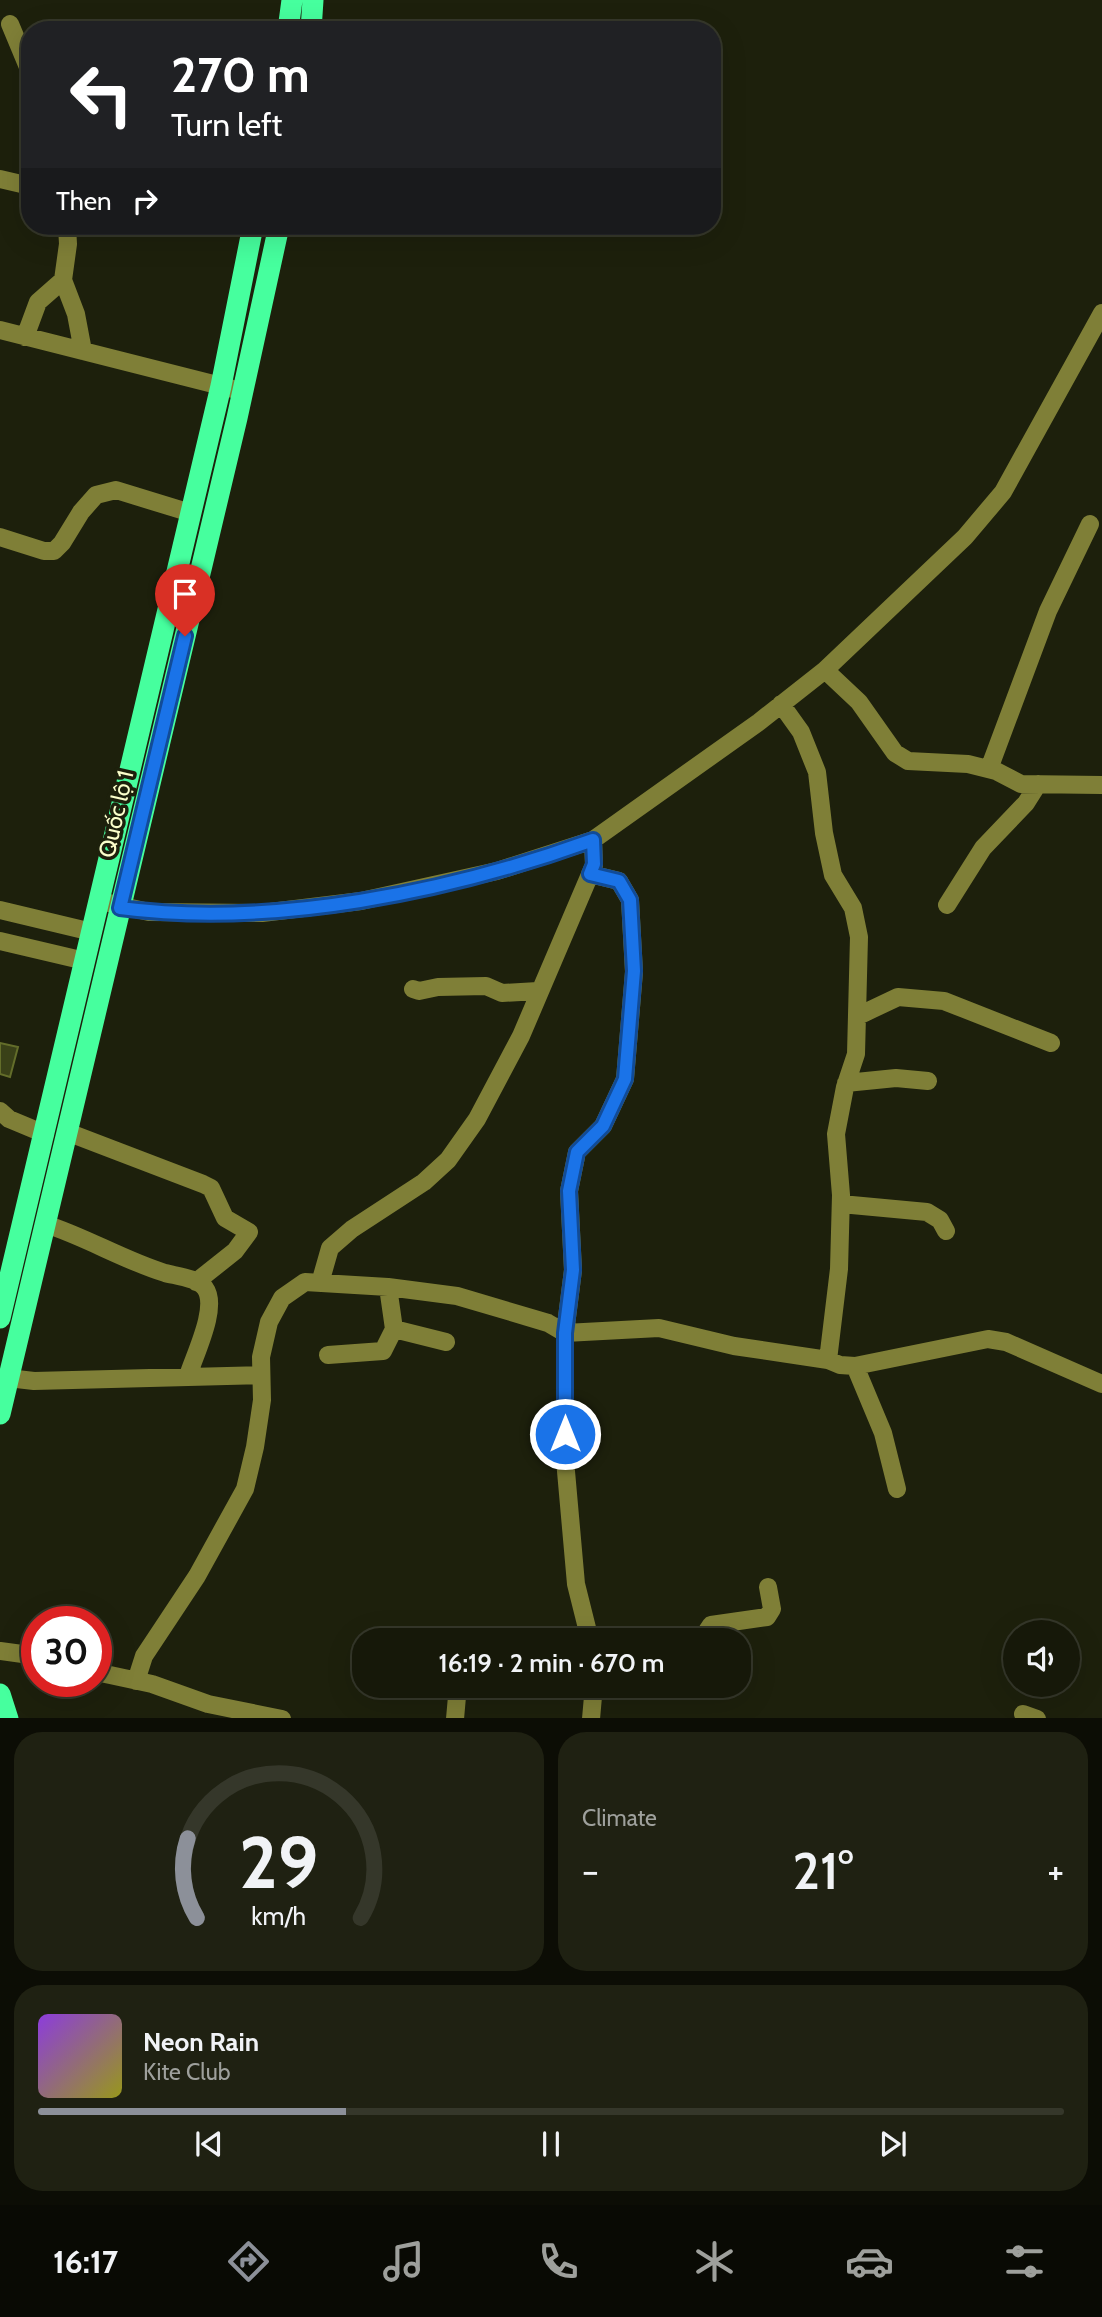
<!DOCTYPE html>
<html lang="en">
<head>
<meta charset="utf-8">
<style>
	body { margin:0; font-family:Cabin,sans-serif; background:#1f2112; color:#f1f3f6; height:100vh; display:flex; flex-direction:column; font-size:26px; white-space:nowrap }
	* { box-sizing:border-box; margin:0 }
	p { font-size:23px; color:#9ea09c }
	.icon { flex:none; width:38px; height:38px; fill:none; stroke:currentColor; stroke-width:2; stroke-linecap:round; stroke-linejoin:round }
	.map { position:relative; height:1718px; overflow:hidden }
	.panel { display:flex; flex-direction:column; gap:14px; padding:14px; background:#0c0d05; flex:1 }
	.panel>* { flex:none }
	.hud { position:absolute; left:21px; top:21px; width:700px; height:214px; border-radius:28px; box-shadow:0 7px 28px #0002,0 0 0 2px #35372a; background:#202124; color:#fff; overflow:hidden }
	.buttons { position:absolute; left:1003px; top:1620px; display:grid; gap:14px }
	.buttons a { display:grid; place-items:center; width:77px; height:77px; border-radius:50%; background:#161809; box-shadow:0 7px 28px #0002,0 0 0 2px #35372a; font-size:35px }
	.speed { position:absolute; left:21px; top:1606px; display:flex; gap:14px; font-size:35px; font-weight:700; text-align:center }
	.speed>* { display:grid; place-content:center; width:91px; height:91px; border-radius:50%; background:#161809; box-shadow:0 7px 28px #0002,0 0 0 2px #35372a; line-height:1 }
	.speed .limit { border:10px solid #d22; background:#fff; color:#111 }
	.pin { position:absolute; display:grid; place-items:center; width:60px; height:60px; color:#fff; margin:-72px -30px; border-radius:50% 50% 50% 0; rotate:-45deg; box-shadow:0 0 7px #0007 }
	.pin .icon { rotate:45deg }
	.me { position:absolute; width:77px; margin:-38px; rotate:0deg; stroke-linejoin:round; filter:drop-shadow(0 0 5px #0008) }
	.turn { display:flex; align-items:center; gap:24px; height:147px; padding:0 35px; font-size:32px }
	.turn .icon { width:91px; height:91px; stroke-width:2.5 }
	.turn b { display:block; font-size:49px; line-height:60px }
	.then { display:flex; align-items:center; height:66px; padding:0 35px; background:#0003; gap:14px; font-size:26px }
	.big { font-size:52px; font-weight:600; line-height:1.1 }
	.panel .tile { flex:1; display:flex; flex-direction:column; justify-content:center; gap:10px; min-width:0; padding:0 24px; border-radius:28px; background:#1f2112 }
	.panel .dial { align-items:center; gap:0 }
	.dial svg { height:182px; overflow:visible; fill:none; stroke:#35372a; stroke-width:7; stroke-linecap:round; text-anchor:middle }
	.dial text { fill:#f1f3f6; stroke:none }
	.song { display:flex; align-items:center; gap:21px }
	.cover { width:84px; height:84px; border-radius:10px; background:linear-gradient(135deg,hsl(270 70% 55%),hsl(60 70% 35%)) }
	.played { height:7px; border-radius:4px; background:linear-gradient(90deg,#8c9099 30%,#35372a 30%) }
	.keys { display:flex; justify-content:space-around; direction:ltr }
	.heat { display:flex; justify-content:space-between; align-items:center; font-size:38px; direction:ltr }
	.panel .tiles { flex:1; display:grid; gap:14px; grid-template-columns:1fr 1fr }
	.tile:last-child { grid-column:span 2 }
	.trip { position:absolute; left:352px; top:1628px; width:399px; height:70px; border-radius:28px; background:#161809; box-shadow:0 7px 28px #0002,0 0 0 2px #35372a; font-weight:600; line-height:70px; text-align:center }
	.tabs { display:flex; height:112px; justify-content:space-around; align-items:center; background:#090a04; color:#9ea09c }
	.tabs .icon { width:49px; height:49px }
	.tabs .current { color:#8c9099 }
	.tabs b { font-size:32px; color:#f1f3f6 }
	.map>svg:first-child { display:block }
	.building { fill:#3a4118; stroke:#636d2a; stroke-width:2 }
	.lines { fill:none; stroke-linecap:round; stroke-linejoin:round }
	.minor { stroke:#7f7f37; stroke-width:18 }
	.highway { stroke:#46ff9e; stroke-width:21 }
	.route-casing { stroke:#114b97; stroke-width:18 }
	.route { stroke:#1a73e8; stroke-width:12 }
	.labels { text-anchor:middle; stroke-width:7; stroke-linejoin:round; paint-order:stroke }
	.street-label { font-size:23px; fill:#fbffcb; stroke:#1d200c }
</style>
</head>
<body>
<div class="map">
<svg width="1102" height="1719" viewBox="0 0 1102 1719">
	<rect width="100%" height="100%" fill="#1d200c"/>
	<path class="building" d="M0,1043l18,4 -8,30 -10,-3z"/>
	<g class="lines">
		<path class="minor" d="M10,24l20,48
			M0,179l30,7
			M67,226l1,18 -5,36 13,34 7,37
			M0,330l233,59
			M25,337l13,-35 25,-22
			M0,537l44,14h10l8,-8 19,-31 15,-17 20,-5 75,23
			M825,670l34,32 36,51 13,8 60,3 28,7 25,13 81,1
			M781,704l20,28 16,40 7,61 9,42 20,33 6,29 -3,117 -11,33 -9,47 5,61 -2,74 -11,91
			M989,769l59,-158 42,-87
			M590,874l29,7 11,19 4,72 -9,107 -22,47 -26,26 -8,39 4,79 -8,63v127l11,124 14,56
			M109,903l40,9 113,1 99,-12 136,-30 96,-31 166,-118 66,-52 140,-133 38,-45 99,-179
			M947,905l36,-57 43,-45 12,-19
			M0,910l92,22
			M0,941l85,20
			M413,989l6,2 19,-4 48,-1 16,7 36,-2
			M858,1016l40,-19 46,4 107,42
			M846,1083l50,-5 32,3
			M0,1111l9,8 36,15
			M67,1132l136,52 8,4 14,30 24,14 -14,19 -39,31
			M841,1204l86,8 13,8 6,11
			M45,1224c41,13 78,36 120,49 11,3 33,5 40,15 14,19 -11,68 -17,88
			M320,1283l10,-35 22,-19 72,-47 24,-22 29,-41 44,-83 73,-171 -1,-25
			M394,1329l52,13
			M328,1355l55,-4 11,-22 -6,-42
			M855,1366l28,67 14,56
			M8,1378l26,3 227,-6
			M462,1638v2
			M701,1640l10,-15 56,-8 5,-8 -4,-22
			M0,1651l37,5
			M96,1672l56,12 56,20 74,15
			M136,1681l8,-25 53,-80 48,-87 10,-42 7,-47 -1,-43 8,-35 13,-24 23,-16 83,5 69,9 91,27 17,10 94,-5 75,18 94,14 12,5 15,1 133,-27 18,3 96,42
			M1023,1714l14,5
			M455,1719l3,-34
			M591,1719l3,-34"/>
		<path class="highway" d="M288,30l4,-30
			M311,30l2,-30
			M0,1318l221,-932 32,-160
			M0,1414l237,-996 42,-192
			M0,1694l8,25"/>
	</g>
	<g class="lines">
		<g class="route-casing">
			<path id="route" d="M185,636l-65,272c153,20 329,-16 473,-68l1,24 -4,10 29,7 11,19 4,71 -9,108 -22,47 -26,26 -8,39 4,79 -8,63v101"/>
		</g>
		<use href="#route" class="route"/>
	</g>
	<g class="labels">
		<g class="street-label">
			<text transform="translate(116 814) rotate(-77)" y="8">Quốc lộ 1</text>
		</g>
	</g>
</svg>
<div class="buttons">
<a><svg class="icon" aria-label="sound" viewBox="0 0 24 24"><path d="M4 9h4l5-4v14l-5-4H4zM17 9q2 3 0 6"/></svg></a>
</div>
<div class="speed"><div class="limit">30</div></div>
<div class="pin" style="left:185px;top:636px;background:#d93025"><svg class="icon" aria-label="arrive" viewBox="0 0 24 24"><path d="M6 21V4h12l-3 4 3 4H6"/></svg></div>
<svg class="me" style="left:565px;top:1434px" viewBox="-20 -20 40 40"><circle r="17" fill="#1a73e8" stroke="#fff" stroke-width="3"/><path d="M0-11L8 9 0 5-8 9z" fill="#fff"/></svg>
<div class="trip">16:19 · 2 min · 670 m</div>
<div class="hud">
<div class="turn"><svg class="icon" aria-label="left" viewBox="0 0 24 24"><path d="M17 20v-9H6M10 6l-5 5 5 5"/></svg><div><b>270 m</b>Turn left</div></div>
<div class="then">Then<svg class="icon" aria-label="right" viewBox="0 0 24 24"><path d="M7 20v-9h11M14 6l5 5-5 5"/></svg></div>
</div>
</div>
<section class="panel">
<div class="tiles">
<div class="tile dial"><svg viewBox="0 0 100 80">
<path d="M14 69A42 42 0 1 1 86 69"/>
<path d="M14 69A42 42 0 0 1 10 34" stroke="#8c9099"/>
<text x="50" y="56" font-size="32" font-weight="700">29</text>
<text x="50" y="72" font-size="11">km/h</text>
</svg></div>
<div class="tile"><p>Climate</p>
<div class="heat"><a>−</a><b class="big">21°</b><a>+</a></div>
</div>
<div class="tile">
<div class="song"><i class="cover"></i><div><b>Neon Rain</b><p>Kite Club</p></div></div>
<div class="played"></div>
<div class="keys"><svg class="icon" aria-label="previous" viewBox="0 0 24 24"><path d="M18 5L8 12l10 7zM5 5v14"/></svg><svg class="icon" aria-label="pause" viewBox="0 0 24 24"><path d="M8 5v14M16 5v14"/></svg><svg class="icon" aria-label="next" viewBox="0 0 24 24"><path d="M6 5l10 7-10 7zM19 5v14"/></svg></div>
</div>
</div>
</section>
<nav class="tabs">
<b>16:17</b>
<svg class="icon current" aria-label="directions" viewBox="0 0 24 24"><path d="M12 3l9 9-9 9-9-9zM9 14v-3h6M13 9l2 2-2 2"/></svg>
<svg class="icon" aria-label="music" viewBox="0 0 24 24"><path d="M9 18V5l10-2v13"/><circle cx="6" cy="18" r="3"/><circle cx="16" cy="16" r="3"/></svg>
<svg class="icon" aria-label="phone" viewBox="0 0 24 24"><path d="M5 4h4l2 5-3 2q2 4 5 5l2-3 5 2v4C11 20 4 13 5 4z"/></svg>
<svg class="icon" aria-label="climate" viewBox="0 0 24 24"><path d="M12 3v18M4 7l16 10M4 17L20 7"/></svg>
<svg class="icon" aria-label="car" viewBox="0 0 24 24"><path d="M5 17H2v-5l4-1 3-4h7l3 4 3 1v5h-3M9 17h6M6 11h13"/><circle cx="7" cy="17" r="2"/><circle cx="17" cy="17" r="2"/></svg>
<svg class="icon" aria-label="filters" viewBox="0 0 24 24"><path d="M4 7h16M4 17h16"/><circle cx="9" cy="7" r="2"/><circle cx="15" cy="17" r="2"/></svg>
</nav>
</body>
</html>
